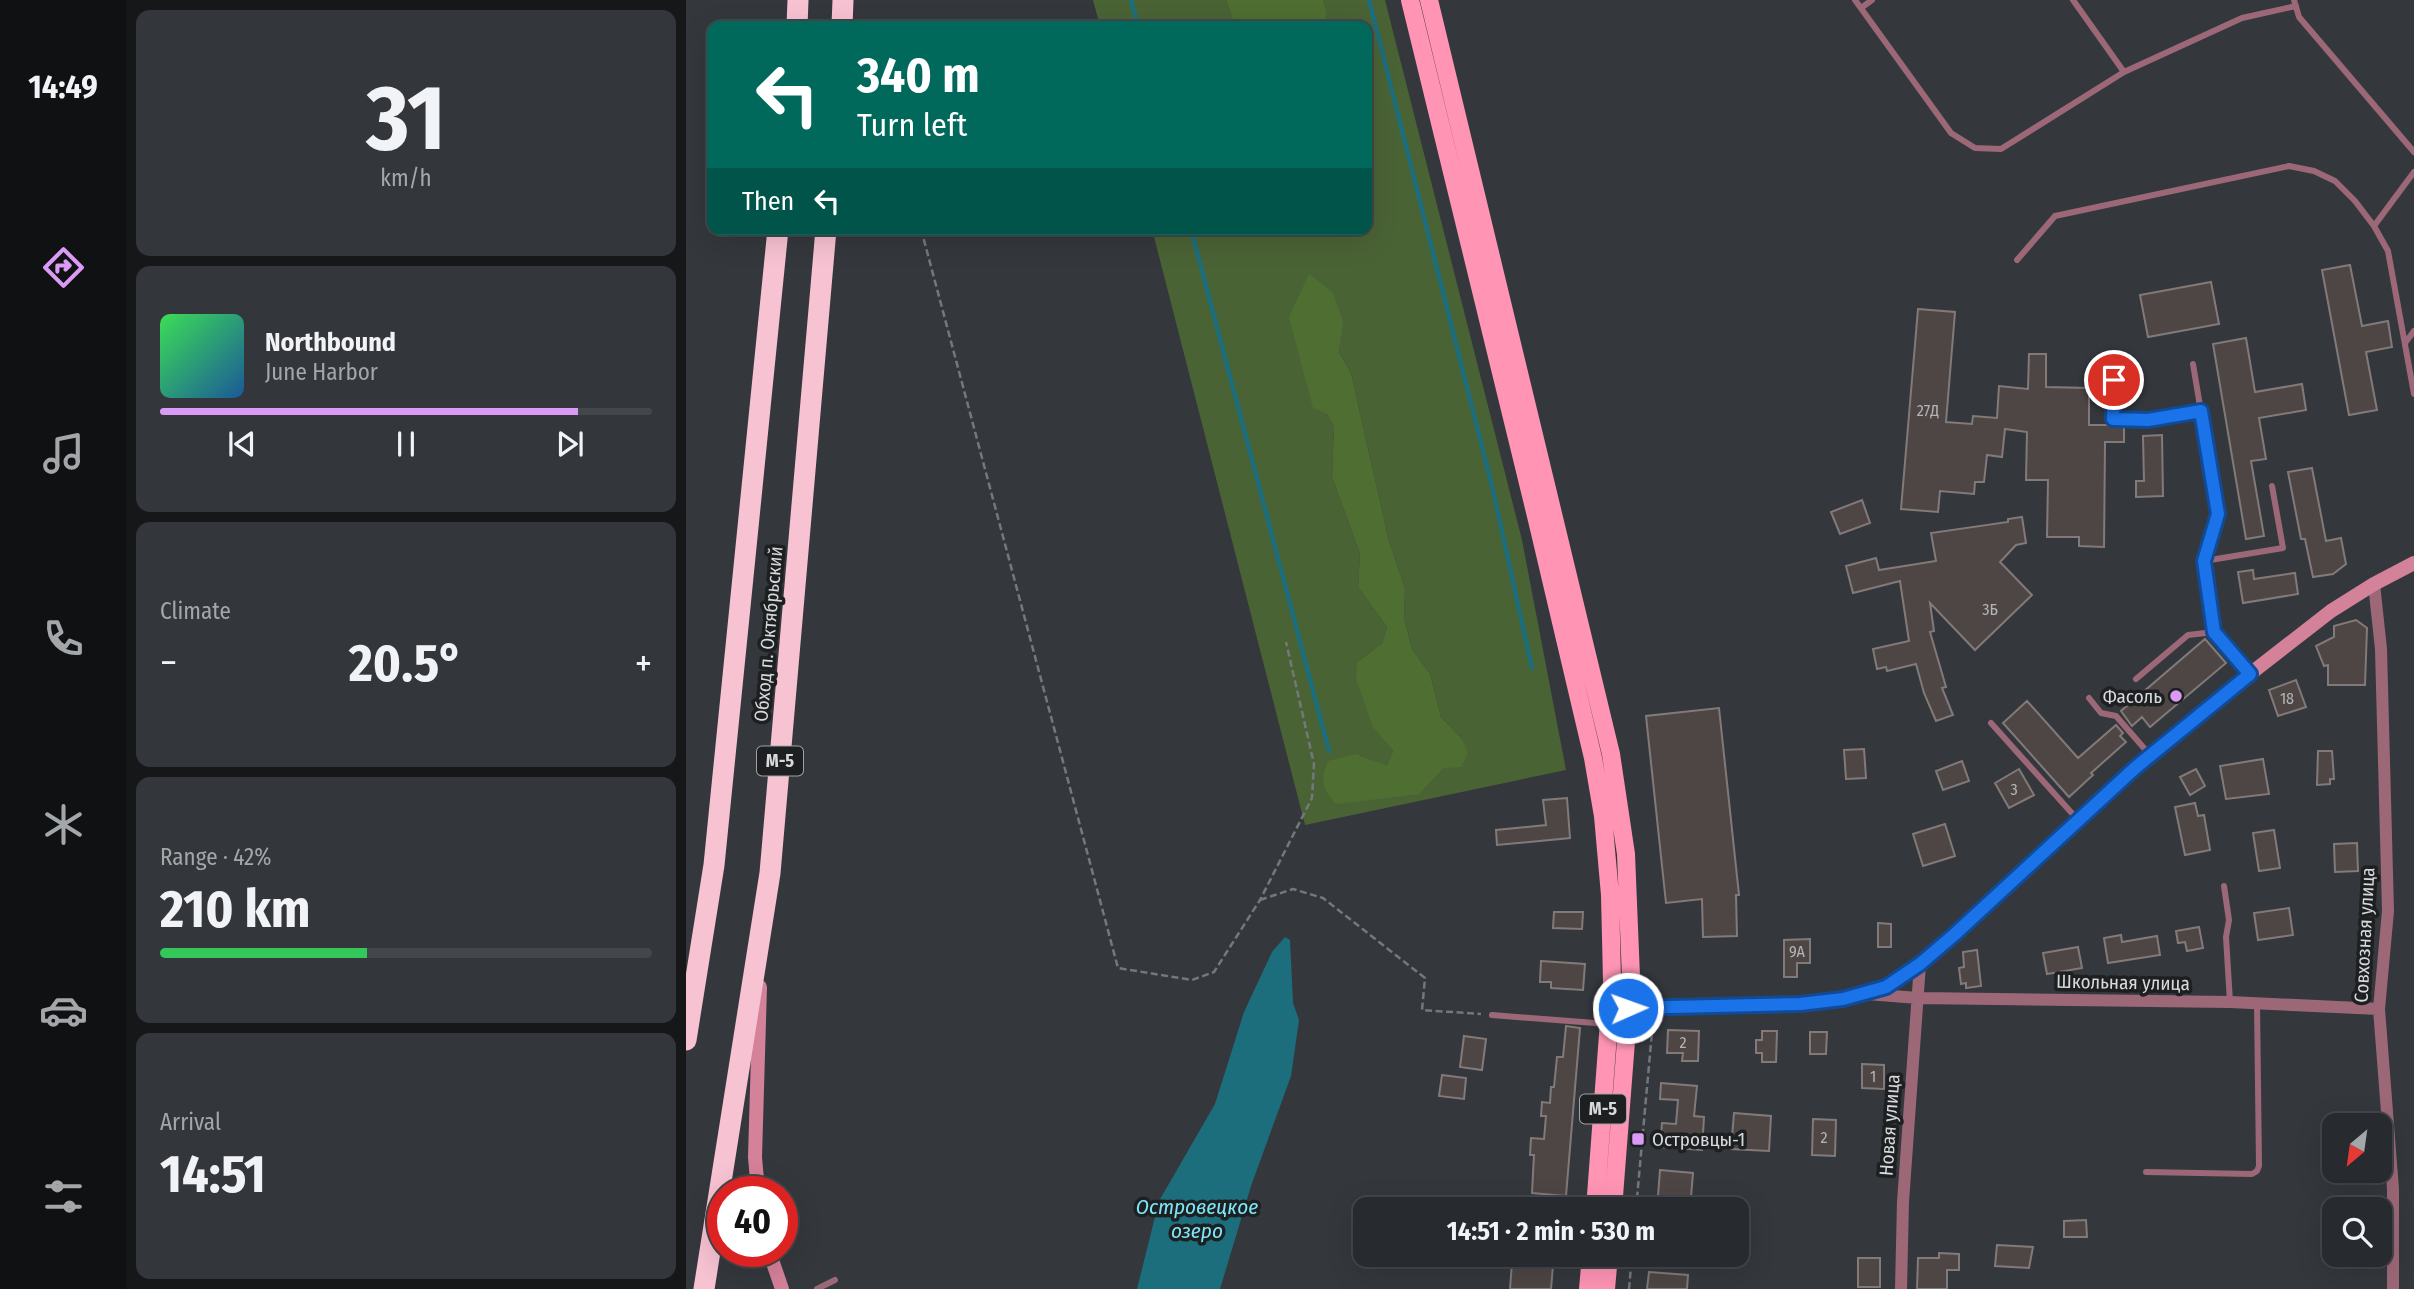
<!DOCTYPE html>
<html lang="en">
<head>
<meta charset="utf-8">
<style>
	body { margin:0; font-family:"Fira Sans Condensed",sans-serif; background:#33363a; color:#f1f3f6; height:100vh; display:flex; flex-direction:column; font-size:26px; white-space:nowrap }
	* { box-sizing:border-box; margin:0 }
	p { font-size:23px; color:#a4a7aa }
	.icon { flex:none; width:38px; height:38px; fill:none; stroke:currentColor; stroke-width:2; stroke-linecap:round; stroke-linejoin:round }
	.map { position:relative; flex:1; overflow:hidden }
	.side { display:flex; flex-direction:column; gap:10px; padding:10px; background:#151719; width:560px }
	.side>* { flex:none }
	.guide { position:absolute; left:21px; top:21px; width:665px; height:214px; border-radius:14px; box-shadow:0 7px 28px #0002,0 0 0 2px #43464a; background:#00695c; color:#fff; overflow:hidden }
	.needle { width:46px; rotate:209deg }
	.controls { position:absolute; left:1636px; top:1113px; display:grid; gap:14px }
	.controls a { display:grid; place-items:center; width:70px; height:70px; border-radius:14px; background:#272a2e; box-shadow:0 7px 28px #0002,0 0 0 2px #43464a; font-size:35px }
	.speed { position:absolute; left:21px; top:1176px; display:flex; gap:14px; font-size:35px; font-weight:700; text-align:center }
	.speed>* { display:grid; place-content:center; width:91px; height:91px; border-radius:50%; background:#272a2e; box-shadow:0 7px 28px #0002,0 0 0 2px #43464a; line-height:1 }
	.speed .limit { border:10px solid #d22; background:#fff; color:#111 }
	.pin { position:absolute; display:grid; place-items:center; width:60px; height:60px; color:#fff; margin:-30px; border:4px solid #fff; border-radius:50%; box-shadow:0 2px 7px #0007 }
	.me { position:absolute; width:77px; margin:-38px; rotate:88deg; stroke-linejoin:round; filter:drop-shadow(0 0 5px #0008) }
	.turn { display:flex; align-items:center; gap:24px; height:147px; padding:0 35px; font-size:32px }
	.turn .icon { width:91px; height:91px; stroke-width:2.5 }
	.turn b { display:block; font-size:49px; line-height:60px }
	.then { display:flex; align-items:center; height:66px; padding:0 35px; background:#0003; gap:14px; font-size:26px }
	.big { font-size:52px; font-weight:700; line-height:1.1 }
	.side .card { flex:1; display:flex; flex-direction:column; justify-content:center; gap:10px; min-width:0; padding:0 24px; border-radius:14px; background:#33363a }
	.side .dial { align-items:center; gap:0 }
	.dial b { font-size:91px; line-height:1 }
	.song { display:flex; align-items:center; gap:21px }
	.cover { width:84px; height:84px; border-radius:10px; background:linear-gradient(135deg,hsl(130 70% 55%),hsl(210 70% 35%)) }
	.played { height:7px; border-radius:4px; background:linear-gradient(90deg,#da9af6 85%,#43464a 85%) }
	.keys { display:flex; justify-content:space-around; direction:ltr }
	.heat { display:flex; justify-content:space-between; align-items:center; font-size:38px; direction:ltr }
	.charge { height:10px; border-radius:5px; background:linear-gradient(90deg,#34c759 42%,#43464a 0) }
	.trip { position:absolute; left:667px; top:1197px; width:396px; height:70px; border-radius:14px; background:#272a2e; box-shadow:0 7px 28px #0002,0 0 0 2px #43464a; font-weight:700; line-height:70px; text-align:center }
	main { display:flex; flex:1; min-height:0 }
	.tabs { display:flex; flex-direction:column; width:126px; justify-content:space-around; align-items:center; background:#101112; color:#a4a7aa }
	.tabs .icon { width:49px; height:49px }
	.tabs .active { color:#da9af6 }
	.tabs b { font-size:32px; color:#f1f3f6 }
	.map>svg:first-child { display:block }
	.green { fill:#4a6335; fill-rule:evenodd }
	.forest { fill:#4f6e31 }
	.water { fill:#1d6e7c }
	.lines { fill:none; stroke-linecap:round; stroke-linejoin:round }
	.stream { stroke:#1d6e7c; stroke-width:4.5 }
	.building { fill:#4d4645; stroke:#827a79; stroke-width:2 }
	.path { stroke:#74777b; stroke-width:2.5; stroke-dasharray:7 3.5; stroke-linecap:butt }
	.lane { stroke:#9c6877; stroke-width:6 }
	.street { stroke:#9c6877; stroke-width:12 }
	.secondary { stroke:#d4819a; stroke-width:14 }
	.primary { stroke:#ff94b5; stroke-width:18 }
	.highway { stroke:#f7c2d1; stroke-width:21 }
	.route-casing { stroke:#114b97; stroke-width:18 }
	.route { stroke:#1a73e8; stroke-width:12 }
	.poi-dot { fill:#da9af6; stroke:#1d1f21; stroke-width:2.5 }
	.labels { text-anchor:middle; stroke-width:7; stroke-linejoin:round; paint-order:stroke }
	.number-label { font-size:16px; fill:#b4b5b7 }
	.shield { fill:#1d1f21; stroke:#9fa2a5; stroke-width:2 }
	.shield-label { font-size:18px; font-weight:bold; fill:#d7dadd }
	.street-label { font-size:19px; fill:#d7dadd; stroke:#1d1f21 }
	.poi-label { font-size:19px; fill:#d7dadd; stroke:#1d1f21; text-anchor:end }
	.water-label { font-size:21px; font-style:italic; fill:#7de6fa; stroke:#1d1f21 }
</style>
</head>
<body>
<main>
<nav class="tabs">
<b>14:49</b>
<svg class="icon active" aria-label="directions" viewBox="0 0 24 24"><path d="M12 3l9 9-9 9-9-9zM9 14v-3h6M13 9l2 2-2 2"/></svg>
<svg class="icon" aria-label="music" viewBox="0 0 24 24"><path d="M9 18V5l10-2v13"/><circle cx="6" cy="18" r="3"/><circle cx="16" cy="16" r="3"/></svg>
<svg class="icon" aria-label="phone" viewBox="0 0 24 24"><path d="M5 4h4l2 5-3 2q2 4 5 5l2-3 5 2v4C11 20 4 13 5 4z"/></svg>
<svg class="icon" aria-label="climate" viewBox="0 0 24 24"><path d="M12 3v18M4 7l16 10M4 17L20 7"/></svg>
<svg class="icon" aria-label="car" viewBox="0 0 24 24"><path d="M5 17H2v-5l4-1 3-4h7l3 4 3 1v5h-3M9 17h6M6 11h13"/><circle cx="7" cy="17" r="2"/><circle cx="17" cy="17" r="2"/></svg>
<svg class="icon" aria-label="filters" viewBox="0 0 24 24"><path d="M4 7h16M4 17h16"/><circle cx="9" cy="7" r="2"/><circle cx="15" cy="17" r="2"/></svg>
</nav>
<section class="side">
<div class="card dial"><b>31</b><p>km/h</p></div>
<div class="card">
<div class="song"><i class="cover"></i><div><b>Northbound</b><p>June Harbor</p></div></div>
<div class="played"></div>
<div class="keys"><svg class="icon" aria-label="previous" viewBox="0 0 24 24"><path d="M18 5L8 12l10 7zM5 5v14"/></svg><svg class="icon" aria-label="pause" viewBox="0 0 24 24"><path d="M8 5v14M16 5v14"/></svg><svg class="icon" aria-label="next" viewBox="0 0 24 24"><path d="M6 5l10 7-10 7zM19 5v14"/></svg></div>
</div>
<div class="card"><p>Climate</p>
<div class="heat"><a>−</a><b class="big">20.5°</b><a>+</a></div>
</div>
<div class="card"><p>Range · 42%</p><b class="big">210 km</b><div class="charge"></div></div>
<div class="card"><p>Arrival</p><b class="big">14:51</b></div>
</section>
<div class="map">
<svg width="1728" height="1289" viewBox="0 0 1728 1289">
	<rect width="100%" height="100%" fill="#34383d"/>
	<path class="green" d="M407,0h133l9,26h-135z
		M637,0h62l137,540 44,230 -261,55 -153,-596h215v-203h-42l2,-13zM623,275l24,17 9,30 -3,30 12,21 38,168 16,47 -1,30 8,31 18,25 11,43 21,22 -18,29 -24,26 -62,-40 29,13 6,-16 -20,-25 -16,-64 25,-19 5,-16 -29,-40 2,-33 -28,-77 2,-50 -7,-13z"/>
	<path class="forest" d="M540,0h97l4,13 -2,13h-90z
		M623,274l24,18 10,30 -4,30 12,21 38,168 16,47 -1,30 8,31 18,25 11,43 21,22 6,14 -7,14 -17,1 -24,26 -84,10c-14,-15 -16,-24 -8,-43l29,-7 30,12 6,-15 -20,-24 -17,-48 1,-17 25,-19 5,-16 -29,-40 2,-33 -28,-77 2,-50 -7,-13 -14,-6 -24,-91z"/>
	<path class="water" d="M599,937l5,3 3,63 6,17 -8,56 -40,110 -31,103h-83l22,-88 56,-97 29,-92 28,-60z"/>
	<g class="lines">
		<path class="stream" d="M445,0l7,26
			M683,0l123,486 40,182
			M505,229l138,522"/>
	</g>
	<path class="building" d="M1664,265l12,61 26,-5 4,26 -26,5 11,58 -28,5 -27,-145z
		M1525,282l8,42 -71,13 -8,-42z
		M1232,309l37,3 -9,110 26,2 1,-8 24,2 2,-32 29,3 1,-35h17v33l43,1v37h35v17h-19l-1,105 -25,-1v-9h-32l1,-57h-22l1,-48 -22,-3 -3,28 -15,-2 -3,27h-9l-1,12 -34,-3 -2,21 -37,-3z
		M1560,338l9,54 47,-8 4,26 -47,8 7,41 -15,2 13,75 -18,3 -33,-195z
		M1476,435l1,61 -27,1v-16h8l-1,-45z
		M1626,468l14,73 15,-3 5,26 -13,10 -20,3 -8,-38h-4l-13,-67z
		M1176,500l8,23 -30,11 -9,-22z
		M1336,517l4,26 -10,2 -16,17 32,33 -57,55 -45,-47 4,28 -4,1 16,55 -4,1 11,27 -17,6 -12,-28 -8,-29 -29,7 -1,-4 -9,2 -4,-20 36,-8 -9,-60 -47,12 -7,-27 30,-8 3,12 57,-9 -5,-28 77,-11v-3z
		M1567,570l1,9 41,-6 3,21 -55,9 -5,-31z
		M1670,620l11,8 -2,57h-37v-20l-4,1 -8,-20 18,-9v-11z
		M1519,639l21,24 -76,64 -8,-10 -10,9 -11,-15z
		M1610,680l10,27 -28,9 -9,-26z
		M1341,701l51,57 38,-33 7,8 -3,3 6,6 -35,31 2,2 -24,22 -66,-74z
		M1033,708l20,187h-3l1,41 -34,1 -1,-38 -36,4 -20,-187z
		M1178,749l2,29 -20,1 -2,-29z
		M1632,751h14l2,28h-4v5l-13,1z
		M1577,759l6,35 -43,5 -6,-33z
		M1276,761l7,20 -26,9 -7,-19z
		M1333,769l15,26 -25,13 -14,-25z
		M1510,769l9,17 -15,9 -10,-18z
		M881,798l3,40 -73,7 -1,-15 50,-5 -3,-25z
		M1509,803l3,13 6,-1 6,35 -25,5 -10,-48z
		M1259,824l10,32 -32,10 -10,-32z
		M1588,830l6,38 -21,3 -6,-38z
		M1671,843l1,28 -23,1 -1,-28z
		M1603,908l4,27 -35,5 -4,-27z
		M868,912h29l-1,17 -29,-1z
		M1192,923l13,1v23h-13z
		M1513,927l4,21 -16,3 -2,-9 -7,1 -2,-12z
		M1435,935l1,7 35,-6 3,19 -52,8 -4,-25z
		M1124,939v24h-13v14h-13v-37z
		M1392,947l4,21 -35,6 -4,-21z
		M1291,950l4,36 -15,2v-5l-5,1 -2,-16 5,-1 -1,-15z
		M855,961l44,3 -2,26 -32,-2v-6h-11z
		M880,1026l14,2 -14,168 -34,-3 2,-38h-4l1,-17 13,1 2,-23h-5l1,-14 8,1 1,-16h3l3,-30h6z
		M982,1030l31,1 -1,30h-16l1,-8h-16z
		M1076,1031h15l-1,31h-14v-9h-6v-13h6z
		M1124,1032h17l-1,22h-16z
		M778,1036l22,3 -4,31 -22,-3z
		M1176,1064l22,1v24l-22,-1z
		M756,1075l24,3 -2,21 -25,-3z
		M975,1083l36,3 -3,30 10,1 -2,33 -42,-3 2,-24 14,1 2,-24 -18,-1z
		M1048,1113l37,3 -2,35 -38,-2z
		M1127,1119l23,1 -1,36 -23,-1z
		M974,1170l33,3 -3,36h-33z
		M1400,1220l1,17h-23v-16z
		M1311,1245l36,2 -4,21 -34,-2z
		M1253,1253l20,1v16h-12v19h-30l1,-31h21z
		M1172,1258h22v29h-22z
		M826,1262l41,3 -2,24h-41z
		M963,1272l39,3 -1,14h-40z"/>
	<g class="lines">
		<path class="path" d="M235,229l197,739 74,12 22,-8 46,-72 52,-102 2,-34 -28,-122
			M574,900l33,-11 30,9 102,80 -3,32 59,4
			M950,1209l17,-188
			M943,1289l3,-34"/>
		<path class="lane" d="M1169,0l96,133 24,15 26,1 123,-77 118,-54 54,-12
			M1387,0l51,72
			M1608,0l5,17 115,135
			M1175,8l11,-8
			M1688,226l40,-54
			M1331,260l38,-44 234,-50 25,5 21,10 20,20 19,25 14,25 26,143
			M1719,343l9,-12
			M1507,364l25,150 -14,47 10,71
			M1428,380l-1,39 35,1 53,-9
			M1518,561l79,-13 -11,-62
			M1450,679l52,-44 26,-3 36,42
			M1403,698l12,15 15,3 34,39
			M1305,723l87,97
			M1538,886l5,34 -3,17 4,65
			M806,1015l116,9
			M1460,1172l106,2 5,-3 2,-5 -2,-163
			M131,1289l18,-9"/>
		<path class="street" d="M1688,584l7,65 7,262 -9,98 14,180v100
			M1181,994l51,4 312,4 149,7
			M1215,1289l2,-87 17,-238"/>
		<path class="secondary" d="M933,1008l181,-4 43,-5 43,-12 34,-23 35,-30 180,-166 70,-59 126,-98 43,-27 40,-21
			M72,1192l-3,-35 5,-170
			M83,1251l13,38"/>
		<path class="primary" d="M724,0l127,520 56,238 10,58 7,79 2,86 -17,228
			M743,0l182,754 15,100 5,123 -18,232
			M902,1289l3,-34
			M920,1289l3,-34"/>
		<path class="highway" d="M111,26l1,-26
			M156,26l1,-26
			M0,1040l28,-175 64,-636
			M18,1289l66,-416 56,-644"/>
	</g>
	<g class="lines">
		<g class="route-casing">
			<path id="route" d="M942,1008l172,-4 43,-5 43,-12 34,-23 35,-30 180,-166 115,-94 -36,-42 -10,-71 14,-47 -17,-103 -53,9 -35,-1 1,-39"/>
		</g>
		<use href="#route" class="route"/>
	</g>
	<g class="poi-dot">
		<circle cx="1490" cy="696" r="7"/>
		<rect x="945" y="1132" width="14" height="14" rx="3.5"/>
	</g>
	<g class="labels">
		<g class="number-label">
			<text x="1242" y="416">27Д</text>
			<text x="1304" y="615">3Б</text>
			<text x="1601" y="704">18</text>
			<text x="1328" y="795">3</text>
			<text x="1111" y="957">9А</text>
			<text x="997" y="1048">2</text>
			<text x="1187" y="1082">1</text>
			<text x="1138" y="1143">2</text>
		</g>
		<g class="shield">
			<rect x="71" y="746.5" width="46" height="29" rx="5"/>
			<rect x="894" y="1094.5" width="46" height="29" rx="5"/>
		</g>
		<g class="shield-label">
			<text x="94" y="767">М-5</text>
			<text x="917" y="1115">М-5</text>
		</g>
		<g class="street-label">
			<text transform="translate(82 634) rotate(-85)" y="7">Обход п. Октябрьский</text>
			<text transform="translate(1678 935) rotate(-87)" y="7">Совхозная улица</text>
			<text transform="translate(1437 982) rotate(1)" y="7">Школьная улица</text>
			<text transform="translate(1203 1125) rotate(-86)" y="7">Новая улица</text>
		</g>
		<g class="poi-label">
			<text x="1476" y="703">Фасоль</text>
			<text x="966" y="1146" text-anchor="start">Островцы-1</text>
		</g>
		<g class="water-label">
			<text x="511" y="1214">Островецкое<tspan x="511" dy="24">озеро</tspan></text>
		</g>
	</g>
</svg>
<div class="controls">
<a><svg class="needle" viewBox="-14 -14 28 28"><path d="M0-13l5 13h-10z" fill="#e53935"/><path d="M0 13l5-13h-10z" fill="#a4a7aa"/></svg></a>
<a><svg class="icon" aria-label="search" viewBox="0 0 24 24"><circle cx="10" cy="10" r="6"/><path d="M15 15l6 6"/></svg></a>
</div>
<div class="speed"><div class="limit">40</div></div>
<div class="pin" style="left:1428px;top:380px;background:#d93025"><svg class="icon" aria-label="arrive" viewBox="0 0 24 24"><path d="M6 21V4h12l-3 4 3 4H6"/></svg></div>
<svg class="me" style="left:942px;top:1008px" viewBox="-20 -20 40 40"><circle r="17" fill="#1a73e8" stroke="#fff" stroke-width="3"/><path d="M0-11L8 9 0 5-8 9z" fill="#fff"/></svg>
<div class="trip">14:51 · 2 min · 530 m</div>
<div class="guide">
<div class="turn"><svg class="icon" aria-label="left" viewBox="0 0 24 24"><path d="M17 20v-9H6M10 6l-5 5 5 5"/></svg><div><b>340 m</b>Turn left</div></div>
<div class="then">Then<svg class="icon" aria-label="left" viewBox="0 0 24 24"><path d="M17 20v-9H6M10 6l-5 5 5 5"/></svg></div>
</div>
</div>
</main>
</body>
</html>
